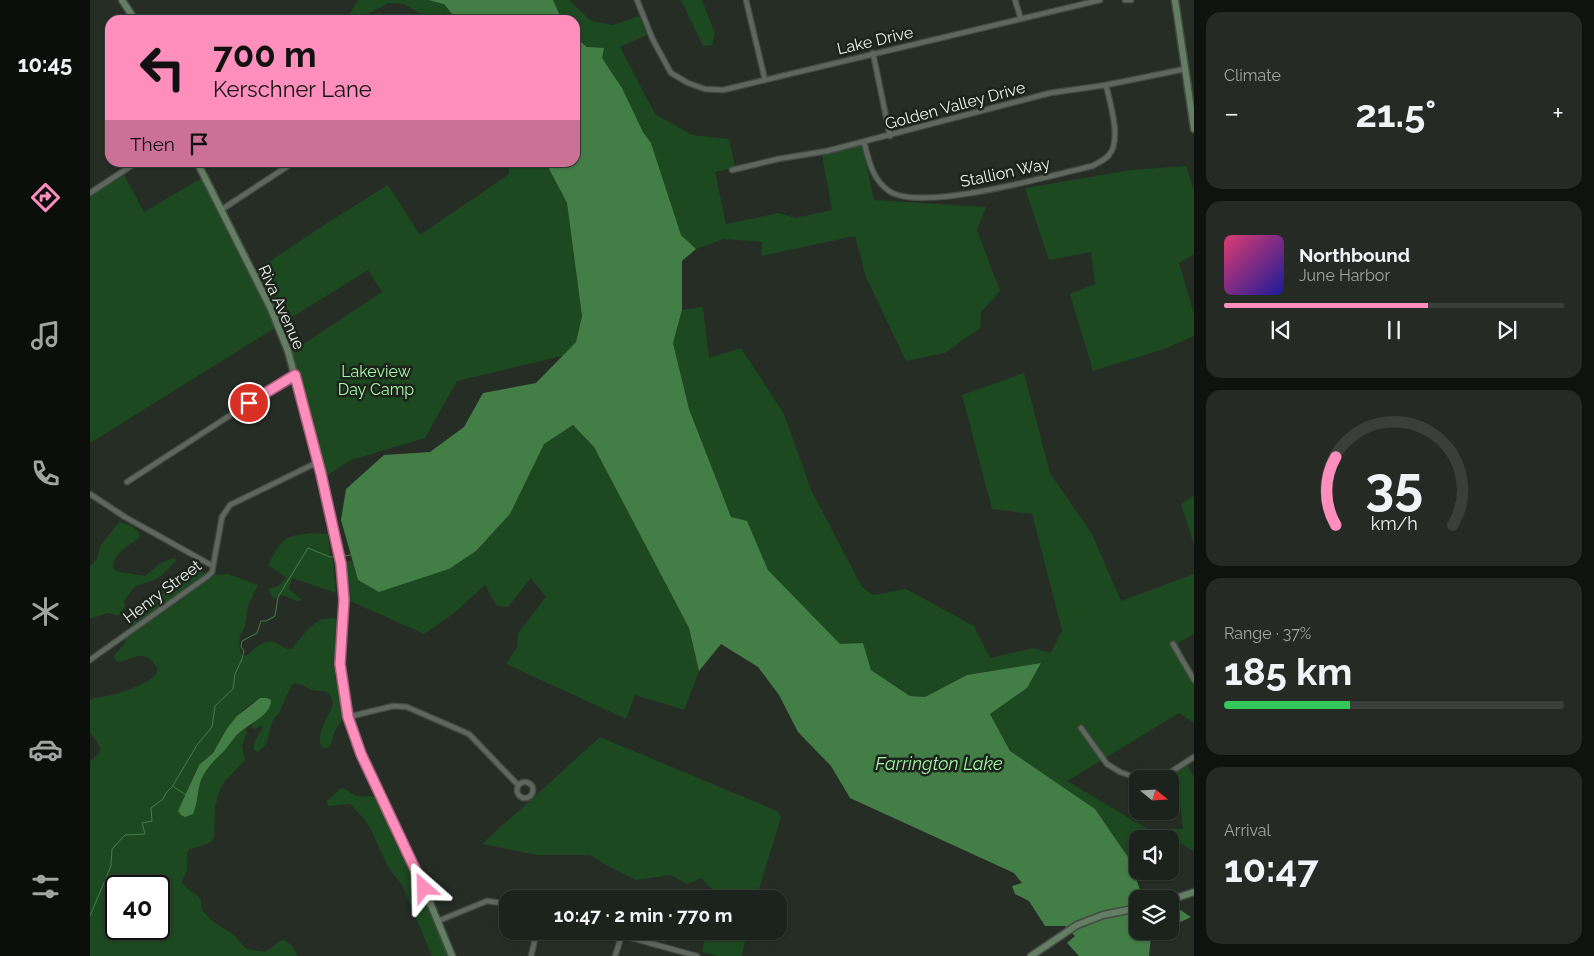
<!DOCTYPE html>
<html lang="en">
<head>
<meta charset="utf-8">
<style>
	body { margin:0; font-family:Raleway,sans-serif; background:#252a25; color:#f1f3f6; height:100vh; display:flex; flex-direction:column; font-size:19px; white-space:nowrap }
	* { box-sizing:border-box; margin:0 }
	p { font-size:16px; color:#a0a4a3 }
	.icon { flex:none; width:28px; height:28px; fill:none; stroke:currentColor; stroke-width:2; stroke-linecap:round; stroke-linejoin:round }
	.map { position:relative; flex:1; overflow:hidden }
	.side { display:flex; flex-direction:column; gap:12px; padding:12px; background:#0f130f; width:400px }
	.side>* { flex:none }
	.banner { position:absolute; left:15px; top:15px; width:475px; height:152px; border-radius:15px; box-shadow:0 1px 4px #0004,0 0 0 1px #3a3f3b; background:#fe8ebc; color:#111; overflow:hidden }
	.needle { width:32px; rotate:108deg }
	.controls { position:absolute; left:1039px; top:770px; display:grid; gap:10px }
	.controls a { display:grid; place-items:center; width:50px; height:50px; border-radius:10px; background:#1c221c; box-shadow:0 1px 4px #0004,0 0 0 1px #3a3f3b; font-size:25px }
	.speed { position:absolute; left:15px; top:875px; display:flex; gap:10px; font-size:25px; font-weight:700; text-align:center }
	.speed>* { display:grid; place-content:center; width:65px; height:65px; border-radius:50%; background:#1c221c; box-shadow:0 1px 4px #0004,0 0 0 1px #3a3f3b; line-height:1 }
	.speed .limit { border:2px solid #111; border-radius:8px; background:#fff; color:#111 }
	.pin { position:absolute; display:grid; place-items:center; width:42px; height:42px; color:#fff; margin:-21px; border:2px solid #fff; border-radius:50%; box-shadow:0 1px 5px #0007 }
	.me { position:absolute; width:55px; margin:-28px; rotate:335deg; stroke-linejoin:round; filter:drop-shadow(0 0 4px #0008) }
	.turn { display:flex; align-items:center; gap:18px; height:105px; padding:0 25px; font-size:22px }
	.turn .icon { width:65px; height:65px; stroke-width:2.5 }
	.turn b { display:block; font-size:35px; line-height:42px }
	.then { display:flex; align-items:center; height:48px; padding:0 25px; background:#0003; gap:10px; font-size:19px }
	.big { font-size:38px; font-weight:700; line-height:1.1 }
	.side .card { flex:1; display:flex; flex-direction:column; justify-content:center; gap:8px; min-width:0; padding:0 18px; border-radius:15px; background:#252a25 }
	.side .dial { align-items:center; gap:0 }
	.dial svg { height:130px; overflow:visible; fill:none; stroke:#3a3f3b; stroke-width:7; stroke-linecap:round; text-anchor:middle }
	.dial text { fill:#f1f3f6; stroke:none }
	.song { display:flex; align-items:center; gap:15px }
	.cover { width:60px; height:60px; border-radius:8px; background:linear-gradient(135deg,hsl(340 70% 55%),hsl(240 70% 35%)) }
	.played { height:5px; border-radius:2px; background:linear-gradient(90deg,#fe8ebc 60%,#3a3f3b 60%) }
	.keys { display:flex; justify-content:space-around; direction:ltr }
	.heat { display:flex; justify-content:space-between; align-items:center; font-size:28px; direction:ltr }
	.charge { height:8px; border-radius:4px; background:linear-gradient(90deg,#34c759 37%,#3a3f3b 0) }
	.trip { position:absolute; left:409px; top:890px; width:288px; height:50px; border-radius:15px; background:#1c221c; box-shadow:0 1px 4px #0004,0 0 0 1px #3a3f3b; font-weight:700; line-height:50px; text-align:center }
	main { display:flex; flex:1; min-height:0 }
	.tab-bar { display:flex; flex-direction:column; width:90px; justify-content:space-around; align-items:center; background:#0b0e0b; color:#a0a4a3 }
	.tab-bar .icon { width:35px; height:35px }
	.tab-bar .current { color:#fe8ebc }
	.tab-bar b { font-size:22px; color:#f1f3f6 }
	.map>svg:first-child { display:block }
	.green { fill:#1d4920; fill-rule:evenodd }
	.water { fill:#447e47 }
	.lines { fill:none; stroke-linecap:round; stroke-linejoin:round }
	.stream { stroke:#447e47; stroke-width:1 }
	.street-casing { stroke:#444a44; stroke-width:7 }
	.secondary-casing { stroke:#444a44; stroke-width:9 }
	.street { stroke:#5e675e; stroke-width:4.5 }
	.secondary { stroke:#637e63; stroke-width:6 }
	.route-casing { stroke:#a55c7a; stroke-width:12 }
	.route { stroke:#fe8ebc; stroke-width:9 }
	.labels { text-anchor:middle; stroke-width:5; stroke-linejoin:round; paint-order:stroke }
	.street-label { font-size:16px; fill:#edf2ed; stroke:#1b231b }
	.park-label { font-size:16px; fill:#a6f7a7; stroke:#1b231b }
	.water-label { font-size:18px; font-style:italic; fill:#a0f2a2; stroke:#1b231b }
</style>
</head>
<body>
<main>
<nav class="tab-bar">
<b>10:45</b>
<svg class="icon current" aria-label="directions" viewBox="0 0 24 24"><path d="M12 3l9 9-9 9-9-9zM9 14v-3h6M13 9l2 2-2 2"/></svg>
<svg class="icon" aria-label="music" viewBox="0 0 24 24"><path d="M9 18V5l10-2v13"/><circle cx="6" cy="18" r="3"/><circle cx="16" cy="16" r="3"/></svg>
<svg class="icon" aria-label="phone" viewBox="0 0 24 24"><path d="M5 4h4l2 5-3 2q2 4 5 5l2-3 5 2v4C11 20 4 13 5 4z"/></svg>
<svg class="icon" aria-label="climate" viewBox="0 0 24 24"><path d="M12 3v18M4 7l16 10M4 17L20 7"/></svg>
<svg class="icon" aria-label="car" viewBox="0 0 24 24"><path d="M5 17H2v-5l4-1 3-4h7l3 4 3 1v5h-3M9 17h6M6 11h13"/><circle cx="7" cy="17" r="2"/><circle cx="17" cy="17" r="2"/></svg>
<svg class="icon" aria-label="filters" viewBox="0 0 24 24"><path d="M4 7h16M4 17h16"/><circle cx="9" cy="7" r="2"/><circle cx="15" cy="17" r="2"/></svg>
</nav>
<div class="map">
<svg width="1104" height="956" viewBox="0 0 1104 956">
	<rect width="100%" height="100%" fill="#252d25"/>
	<path class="green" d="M268,0h70l16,4 13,16h-26l-27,-16 -15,-1 -34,17 -7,-3z
		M463,0h16l22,21 22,4 26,-9 8,19 -27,12 35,67 37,21 37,4 6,28 -20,5 11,52 53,-11 16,5 37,-8 -10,-56 40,-9 12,55 112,7 -9,23 23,61 -19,21 -1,16 -35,25 -39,8 -40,-84 -11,-41 -94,20 1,-14 -39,-3 -27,10 -15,-14 -30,-92c-19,-26 -27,-59 -49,-84 -7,-9 -19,-15 -27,-22v-17h-13z
		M591,0h21l13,34 -3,11 -9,1z
		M418,163h38l21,40 15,113 -6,26 -14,14 -105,25 -32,57 -74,22 -26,17 -35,-124 92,-61 -14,-22 -278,173v-253l31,-21 23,43 58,-34 49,96 79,-53 58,-36 32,50 89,-61z
		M1096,166l8,25v63l-15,9 15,51v22l-30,13 -71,22 -23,-77 25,-10 -4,-32 -42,8 -24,-72 106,-18z
		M613,307l6,51 32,-10 43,66 27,76 51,97 11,8 33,-6 68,37 16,32 43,-10 18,5 11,-23 -30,-116 -40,-5 -30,-114 62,-22 26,100 42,61 29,67 73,-27v60l-16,9 16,41v39l-15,-10 -112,68 82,49 34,-1 -7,-58 11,-6 7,12v75l-12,-8 -12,-1v-4h-32l-1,16 -7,5 -35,-51 -85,-58 -20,-37 37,-26 14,-25 -74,12 -42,22 -14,-1 -40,-26 -8,-27 -23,1 -72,-74 -21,-48 -16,-5 -42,-108 -16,-66 9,-33z
		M483,425l21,22 95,181 10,43 -15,39 -49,-15 -9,24 -120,-55 11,-17 1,-14 28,-36 -15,-19 -23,29 -11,-1 -12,-21 -32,29 -29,20 -76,-34 -2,-38 6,-1 6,19 21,12 70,-23 27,-18 34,-37 34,-71z
		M1104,496v49l-13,-41z
		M29,522c10,2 14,4 20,11v5c-11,9 -25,13 -26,29l3,4 29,5 14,-12 14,-6 4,2 -16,16 -9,5 -17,5 -11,15 1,5 -4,8 -4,1 -9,-2 -18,6v-53l7,-7 4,-14z
		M223,533l15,1 2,23 3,3 3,33 -44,-15 -3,11 13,11 -5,1 -15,-6 -9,4 -5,-10 10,-3 9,-8 -19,-13c15,-27 14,-29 45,-32z
		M108,571l18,4 12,-1 30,11 -10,21 -3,21 -5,9 -1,9 2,9 4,2c9,-4 15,-17 28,-14 8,2 11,8 19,7 11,-14 26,-38 46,-29 -2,18 -4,36 -3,54 1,14 11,31 7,46 -2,4 -6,8 -8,13 -2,7 -1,12 -8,16l-5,-2c-5,-15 7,-28 12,-43 -3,-17 -9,-11 -21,-14 -6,-2 -10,-6 -16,-7l-4,1 -13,29 -6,7 -7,24 -8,8 -4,-2c-1,-9 5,-15 9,-23l-2,-1 -6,3 -4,-2 5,-7 9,-7 -3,-15c-29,13 -31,31 -49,54 -4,6 -12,9 -16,16 -7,14 -11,29 -18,43l19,-15c-1,-21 16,-34 28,-48 7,-7 11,-15 19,-20l2,4 -5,14 3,14 -20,21 -5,8 -5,18 -1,31c-6,8 -16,8 -24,11l-3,4v17l-5,12 6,7 11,8 2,4 1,9 9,10 24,16 11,13 19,3 15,-11 5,-1 7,6 6,10h-208v-195c17,-13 9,-15 0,-28v-33c7,-4 14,-3 22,-5 9,-2 43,-14 45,-23 1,-3 0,-5 -2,-7 -2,-4 -7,-9 -12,-9 -9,-2 -17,6 -26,6l-3,-4 1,-4 10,-11 3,-13 8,-11 8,-5 14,-24 8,-5 22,-5zM26,886h43v43h-43z
		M510,737l177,74 4,6 -25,82h-42l1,-6 -13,-15 -15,6 -17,-9 -34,5 -28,-14 -18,-11h-53l-55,-11z
		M251,788c7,1 11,7 17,8 7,2 14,-2 19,3 7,8 9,18 14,27 23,41 40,86 58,130h-17l-30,-71 -14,-18 -18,-39 -7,-10 -13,-14 -22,2 -1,-5z
		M617,931h40l-5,25h-24l-16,-4z"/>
	<path class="water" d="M338,0h125l9,20h-105l-13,-16z
		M485,37l12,10 17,1 -2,10 20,30 21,44 8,11 30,92 15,14 -14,12v49l-9,33 16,66 42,108 16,4 21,49 72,74 23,-1 8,27 39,26 15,1 42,-22 74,-12 -14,25 -37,26 20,37 85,58 35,51 13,39h-5v32h23l-10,5 -2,20h-70l-12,-13 8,-7 -10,-10h-20l-16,-25 -14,-7 -3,-8 10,-3 -8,-10 -164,-75 -19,-32 -33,-34 -19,-37 -21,-28 -37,-23 -22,27 -10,-43 -95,-181 -21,-22 -29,19 -34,70 -34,37 -27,18 -70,23 -21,-12 -17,-60 5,-31 38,-34 46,-3 34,-25 19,-34 53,-10 40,-41 6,-26 -15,-113 -21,-40 29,-1z
		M170,698h7l4,2c1,14 -22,24 -31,32 -6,5 -10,12 -15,18 -9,9 -19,18 -24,30 -4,11 -3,23 -8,34l-8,3 -4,-2 -3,-4 21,-46 14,-12 15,-26 9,-11z
		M1080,905h3l18,12 -21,10z"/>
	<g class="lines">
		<path class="stream" d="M252,556l9,-1
			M84,787l12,8
			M0,916l21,-50 1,-17 13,-14 20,-1 -3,-11 10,-2 -1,-13 12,-9 3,-6 6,-6 25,-42 15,-18 3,-21 18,-17 2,-15 7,-15 2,-8 -3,-4 1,-6 15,-8 4,-12h5l9,-5 3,-19 30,-49 22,9h8"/>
		<g class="street-casing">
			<path id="street" d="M547,0l16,40 18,33 17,10 17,6 18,1 377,-90
				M656,0l19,80
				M925,0l6,19
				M1035,0h6
				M783,53l17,83
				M774,142c5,19 8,37 25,49 32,22 164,-16 203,-25 6,-3 13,-6 17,-11 13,-15 1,-52 -3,-70
				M642,170l46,-11 49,-8 223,-58 56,-8 79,-16
				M0,193l47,-31
				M131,210l73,-48
				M37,482l133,-86 35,-21
				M0,494l35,23 88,49
				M1083,644l21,36
				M0,660l118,-84 4,-4 10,-55 8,-12 88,-43
				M258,717l45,-11 14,1 62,27 49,51
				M991,728l26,36 13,8 20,7
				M1061,779l18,-6 25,-16
				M427 790a8 8 0 1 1 16 0a8 8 0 1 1-16 0Z
				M348,921l49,-20 21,3
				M516,931l91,25
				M441,956l6,-25
				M525,956l7,-21"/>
		</g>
		<g class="secondary-casing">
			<path id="secondary" d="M32,0l13,20
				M1085,0l19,129
				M107,162l74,147 17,42 33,123 20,90 3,36 -4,52 1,23 7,42 13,36 63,135 28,68
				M1080,900l24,-8
				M941,956l46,-31 26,-10 35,-7"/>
		</g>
		<use href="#street" class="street"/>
		<use href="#secondary" class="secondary"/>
	</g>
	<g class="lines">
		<g class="route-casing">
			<path id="route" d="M159,403l46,-28 26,99 20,90 3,36 -4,64 8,53 13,37 63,134"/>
		</g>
		<use href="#route" class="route"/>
	</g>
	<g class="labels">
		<g class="street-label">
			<text transform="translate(785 40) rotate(-13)" y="6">Lake Drive</text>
			<text transform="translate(865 105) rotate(-15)" y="6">Golden Valley Drive</text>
			<text transform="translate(915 172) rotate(-12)" y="6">Stallion Way</text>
			<text transform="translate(192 307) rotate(66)" y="6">Riva Avenue</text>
			<text transform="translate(72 591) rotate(-37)" y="6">Henry Street</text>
		</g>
		<g class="park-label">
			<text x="286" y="377">Lakeview<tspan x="286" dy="18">Day Camp</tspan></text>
		</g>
		<g class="water-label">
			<text x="849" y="770">Farrington Lake</text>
		</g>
	</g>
</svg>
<div class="controls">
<a><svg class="needle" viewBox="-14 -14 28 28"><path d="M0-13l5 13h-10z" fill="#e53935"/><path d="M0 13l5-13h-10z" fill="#a0a4a3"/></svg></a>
<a><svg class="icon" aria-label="sound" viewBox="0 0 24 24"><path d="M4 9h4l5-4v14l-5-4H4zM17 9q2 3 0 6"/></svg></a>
<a><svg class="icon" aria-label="layers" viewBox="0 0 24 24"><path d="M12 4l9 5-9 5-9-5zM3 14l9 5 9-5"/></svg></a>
</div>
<div class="speed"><div class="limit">40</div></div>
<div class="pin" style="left:159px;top:403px;background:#d93025"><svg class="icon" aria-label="arrive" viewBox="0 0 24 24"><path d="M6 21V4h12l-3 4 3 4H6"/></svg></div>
<svg class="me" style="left:334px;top:888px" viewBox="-20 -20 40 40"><path d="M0-17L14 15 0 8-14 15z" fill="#fe8ebc" stroke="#fff" stroke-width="4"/></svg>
<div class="trip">10:47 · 2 min · 770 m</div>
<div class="banner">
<div class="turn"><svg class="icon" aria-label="left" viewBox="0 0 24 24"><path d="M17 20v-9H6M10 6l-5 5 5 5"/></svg><div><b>700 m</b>Kerschner Lane</div></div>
<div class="then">Then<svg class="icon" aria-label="arrive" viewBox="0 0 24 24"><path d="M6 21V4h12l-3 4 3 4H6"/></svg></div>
</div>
</div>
<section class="side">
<div class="card"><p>Climate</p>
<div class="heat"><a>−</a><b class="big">21.5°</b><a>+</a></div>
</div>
<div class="card">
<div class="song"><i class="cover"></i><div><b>Northbound</b><p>June Harbor</p></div></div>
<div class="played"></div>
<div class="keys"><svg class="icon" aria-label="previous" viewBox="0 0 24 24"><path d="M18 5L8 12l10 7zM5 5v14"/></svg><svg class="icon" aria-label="pause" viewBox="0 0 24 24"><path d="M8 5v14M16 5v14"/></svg><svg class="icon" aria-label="next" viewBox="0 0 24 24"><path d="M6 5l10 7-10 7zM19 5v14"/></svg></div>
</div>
<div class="card dial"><svg viewBox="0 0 100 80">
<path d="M14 69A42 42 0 1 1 86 69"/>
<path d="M14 69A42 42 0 0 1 14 27" stroke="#fe8ebc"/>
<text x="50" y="56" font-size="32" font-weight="700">35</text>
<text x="50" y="72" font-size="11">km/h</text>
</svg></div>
<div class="card"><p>Range · 37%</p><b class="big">185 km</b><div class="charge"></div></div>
<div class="card"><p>Arrival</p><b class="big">10:47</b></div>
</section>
</main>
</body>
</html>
